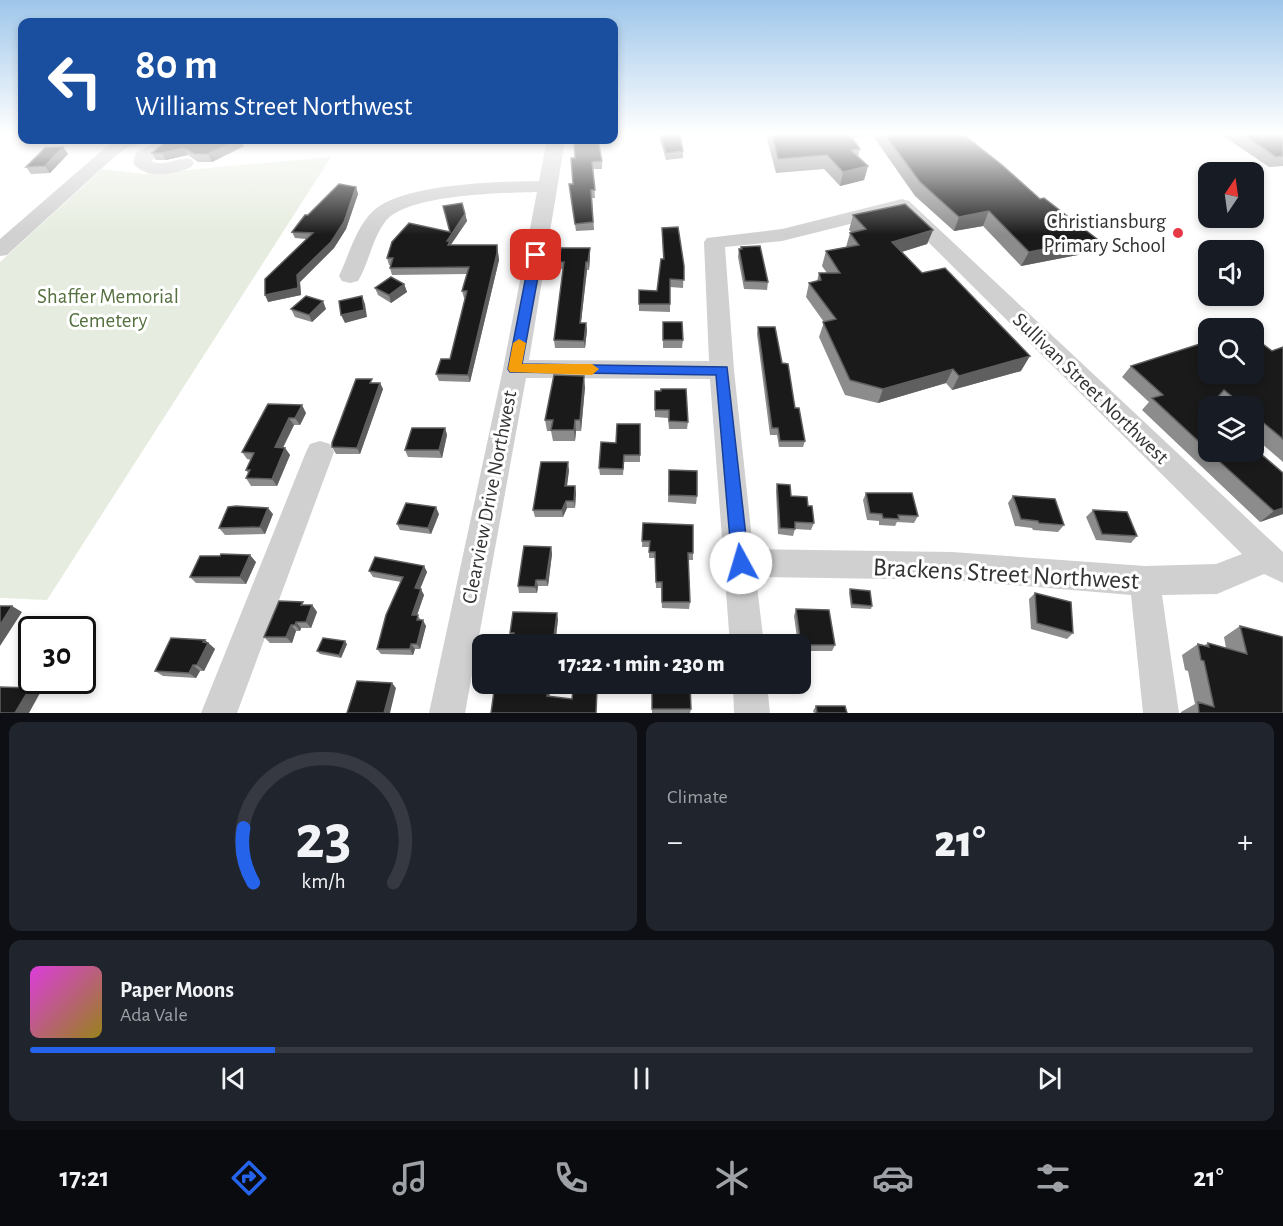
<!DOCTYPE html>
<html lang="en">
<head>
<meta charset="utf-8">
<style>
	body { margin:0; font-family:"Alegreya Sans",sans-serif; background:#20242c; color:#f1f3f6; height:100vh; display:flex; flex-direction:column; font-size:22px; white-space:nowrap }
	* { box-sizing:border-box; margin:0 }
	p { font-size:20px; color:#9ea1a6 }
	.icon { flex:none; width:33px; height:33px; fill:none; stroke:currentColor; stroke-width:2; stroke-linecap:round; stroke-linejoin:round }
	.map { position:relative; height:713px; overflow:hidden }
	.sheet { display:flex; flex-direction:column; gap:9px; padding:9px; background:#0d0f14; flex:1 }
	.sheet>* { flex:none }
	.hud { position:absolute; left:18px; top:18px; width:600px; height:126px; border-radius:12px; box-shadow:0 3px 9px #0003; background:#1a4fa0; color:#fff; overflow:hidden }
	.needle { width:39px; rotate:13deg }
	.buttons { position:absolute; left:1198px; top:162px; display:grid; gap:12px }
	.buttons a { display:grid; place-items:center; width:66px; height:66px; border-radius:12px; background:#171b24; box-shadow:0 3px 9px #0003; font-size:30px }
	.speed { position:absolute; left:18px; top:616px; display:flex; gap:12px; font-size:30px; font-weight:700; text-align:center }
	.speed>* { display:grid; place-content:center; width:78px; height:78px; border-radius:50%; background:#171b24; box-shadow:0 3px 9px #0003; line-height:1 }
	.speed .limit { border:3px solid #111; border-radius:9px; background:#fff; color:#111 }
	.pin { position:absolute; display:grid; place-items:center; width:51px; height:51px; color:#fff; margin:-26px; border-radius:12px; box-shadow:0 3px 9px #0006 }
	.me { position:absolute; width:66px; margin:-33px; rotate:354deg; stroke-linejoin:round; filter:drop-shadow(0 0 4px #0008) }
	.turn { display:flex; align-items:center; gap:21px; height:126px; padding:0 18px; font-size:27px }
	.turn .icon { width:78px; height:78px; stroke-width:2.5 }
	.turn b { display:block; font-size:42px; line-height:51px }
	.big { font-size:45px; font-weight:800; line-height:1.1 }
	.sheet .tile { flex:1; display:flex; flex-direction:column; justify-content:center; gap:9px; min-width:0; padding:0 21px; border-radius:12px; background:#20242c }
	.sheet .dial { align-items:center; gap:0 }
	.dial svg { height:156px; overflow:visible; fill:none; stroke:#363941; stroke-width:7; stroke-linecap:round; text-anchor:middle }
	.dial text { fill:#f1f3f6; stroke:none }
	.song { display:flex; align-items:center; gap:18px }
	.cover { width:72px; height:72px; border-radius:9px; background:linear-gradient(135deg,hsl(300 70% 55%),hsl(50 70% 35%)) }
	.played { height:6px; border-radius:3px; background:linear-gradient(90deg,#2563eb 20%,#363941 20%) }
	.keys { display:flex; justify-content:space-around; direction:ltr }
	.heat { display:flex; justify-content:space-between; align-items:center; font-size:33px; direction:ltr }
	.sheet .tiles { flex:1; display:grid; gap:9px; grid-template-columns:1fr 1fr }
	.tile:last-child { grid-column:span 2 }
	.trip { position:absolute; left:472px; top:634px; width:339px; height:60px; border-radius:12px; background:#171b24; box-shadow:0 3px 9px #0003; font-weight:800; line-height:60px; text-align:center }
	.menu { display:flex; height:96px; justify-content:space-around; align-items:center; background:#090b0e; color:#9ea1a6 }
	.menu .icon { width:42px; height:42px }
	.menu .selected { color:#2563eb }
	.menu b { font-size:27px; color:#f1f3f6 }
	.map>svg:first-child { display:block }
	.green { fill:#e6ecdf }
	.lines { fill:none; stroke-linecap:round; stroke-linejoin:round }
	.minor { fill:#d0d0d0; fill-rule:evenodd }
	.wall { fill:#8c8c8c }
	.shaded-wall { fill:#5f5f5f }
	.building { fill:#1a1a1a; stroke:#5f5f5f; stroke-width:1.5 }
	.route { fill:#2563eb; stroke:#184099; stroke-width:1.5 }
	.slow { fill:#f59e0b }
	.poi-dot { fill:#e63946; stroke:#fff; stroke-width:2 }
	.labels { text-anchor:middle; stroke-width:6; stroke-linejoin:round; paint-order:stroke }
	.poi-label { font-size:21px; fill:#333; stroke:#fff; text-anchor:end }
	.park-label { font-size:21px; fill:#56703f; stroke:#fff }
	.street-label { font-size:21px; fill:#333; stroke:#fff }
	.near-street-label { font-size:26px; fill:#333; stroke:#fff }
</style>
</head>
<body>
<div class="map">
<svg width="1283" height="713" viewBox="0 0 1283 713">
	<rect width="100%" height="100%" fill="#fff"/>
	<path class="green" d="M331,157l-284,443 -47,-2v-336l102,-93 41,5z"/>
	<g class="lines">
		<path class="minor" d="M114,140h31l-3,4 -16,4 -14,11 -105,96 -7,1v-17z
			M159,140h12l3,3 -23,18c15,7 26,-5 40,-2l3,4 -3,4c-17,8 -45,13 -58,-4l3,-10z
			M547,140h18l-36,220 180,1 -5,-119 3,-4 75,-9 120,-30 7,2 374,351v31l-19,-9 -47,20 -55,1 17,118h-36l-12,-118 -179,-15 -196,-3 8,68h-34l-20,-266 -184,-1 -61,335h-36l74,-344 34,-177c-34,1 -131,2 -152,30 -13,17 -16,41 -27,59l-8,2 -8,-2 -3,-5c10,-21 17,-49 34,-65 31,-28 125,-29 166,-30zM898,212l344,342 -26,10 -71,2 -193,-14 -199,-3 -19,-179 -9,-123 57,-6z
			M320,441l10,3 4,8 -97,261h-36l105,-261 4,-8z
			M733,684h34l3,29h-36z"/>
	</g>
	<path class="wall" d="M660,135h20l3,16v7l-17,2 -6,-20z
		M766,135h198l124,118 -67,13 -38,-40 -29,5 -39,-35 -42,-60 -21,2 8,11 -2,7 10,10 -4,14 -24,6 -16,-17 -48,4z
		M1222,135h61v31l-14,1z
		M46,140h18l-10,4z
		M164,143l80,3 -32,16h-14l-10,-7 -22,5h-10l-4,-7z
		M63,147l5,7 -18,19 -19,1 -5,-7z
		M571,158l31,3v8h-9l2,29h-3l2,32 -18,1 -6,-39 3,-8z
		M356,187l2,7 -12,35 -12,19 -34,34 1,13 -33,7 38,-63 -11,-1 -3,-6 16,-17z
		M465,214l2,7 -16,24 47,7 1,8 -29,122 -31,-1 -3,-7 14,-15 15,-61h-1l-2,-7 5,-17 -75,1 -2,-7 1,-3h-2l-2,-7 63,-26z
		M853,215l80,15 -6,14 -25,8 20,21 99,98 -69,19 -6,-7 -68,20 -33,-8 -26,-58 5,-15 -18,-25 3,-14 8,-2 2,-8h8l-5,-7 4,-15 20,-4 4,-14h2l-3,-3z
		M662,228l22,38 -1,22 -13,-1v25l-31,-1v-21l18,1 6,-32z
		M741,247l27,35 -1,8 -23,-1 -6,-32 1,-8h2z
		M590,256l-1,14h-2l-6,53h5l1,7 -2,18h-30l-1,-8 9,-71h-3l-1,-7z
		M404,284l3,8 -16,11 -13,-8 -3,-7z
		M291,309h35l-14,13 -17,-5z
		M758,327l24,36 23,78 -2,6h-24l-2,-12h-7l-13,-101z
		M663,330l20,10 -1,8h-19z
		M1283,347v115l-29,-25v-31h-35l-6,-4 -5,6 75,65v41l-23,8 -118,-112 7,-8 -27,-25 9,-11 78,8z
		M373,383h7l3,6 -23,65h-24l-4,-7z
		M585,387l-4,44h-5l-1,10h-22l-2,-10h-4l-2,-11z
		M655,391h6l27,31 -1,7h-18l-1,-11 -13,-1z
		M268,404l38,9 -6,12h-6l-11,23h2l5,7 -13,31h-26l-5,-8 2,-5 -2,-3 5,-10 -4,-1 -5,-7z
		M640,424v38h-16l-1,13h-23l-1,-7 17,-25z
		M445,428l2,7 -5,23 -34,-1 -3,-7z
		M569,470l-2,16h8l1,7 -1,15h-8l-4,9h-28l-2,-7z
		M669,470l28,26 -1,8 -28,-2z
		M777,484l14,12 17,10 6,17 -3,7 -16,-1 -2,7 -15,-2 -2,-43z
		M866,493l52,23 -4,7 -17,-1 -2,4 -16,-1v-4l-12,-1 -4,-20z
		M1013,496l51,29 -6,7 -25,-2 -1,-2 -17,-2 -7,-23z
		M1093,510l44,26 -6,7 -35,-3 -10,-23z
		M273,514l-8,20 -40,1 -6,-7z
		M439,514l-8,20 -31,-4 -3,-6z
		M643,523l50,30v7h-5l2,42 -1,7 -27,-1 -1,-20h-5l-1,-30h-6v-11h-7z
		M551,547l1,7 -4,32h-10l-1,7h-18l-1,-7z
		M256,562l-10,22 -50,-1 -6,-6z
		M424,566l3,6 -7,17 4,6 -7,20 9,11 -6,23h-5l-2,6 -32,-1 -4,-5 24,-67 -28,-5 -4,-6z
		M850,589l22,17 -1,3 -20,-1 -2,-15z
		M1035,593l38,40 -6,6 -36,-10 -2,-30z
		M306,605h6l5,7 -6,16h-10l-1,3h-4l-4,12h-22l-6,-6z
		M796,609l39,36 -3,6h-31v-6h-3l-4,-29z
		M558,619l-3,26h-43l1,-6h-1l-2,-6z
		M1240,626l43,87h-102v-1l14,-8 -7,-33 -3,-1 -3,-15 16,-11 5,2 5,-3 18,5 -2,-11z
		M205,640l10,9 -11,22h-4l-4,7 -33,-2 -8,-5z
		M347,644l-6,14 -21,-4 -3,-3z
		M652,684l39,25 -1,4h-38z
		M816,706l31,7h-33l-1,-2z"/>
	<path class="shaded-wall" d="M51,140h13l-10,4z
		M148,140h8l-6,3z
		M238,140h3l3,6 -32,16 -4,-8z
		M63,147l5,7 -18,19 -5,-7z
		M184,148l4,7 -22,5 -4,-7z
		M868,166l-4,14 -24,6 3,-14z
		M356,187l2,7 -12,35 -12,19 -34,34 1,13 -33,7 -3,-7 32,-20z
		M989,211l-6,15 -29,5 5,-14z
		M465,214l2,7 -16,23 -1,8 -3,-11z
		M933,230l-6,14 -39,12 4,-14z
		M1097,239l-9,14 -67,13 8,-14z
		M497,245l2,15 -29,122 -2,-7z
		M590,248v8l-1,14 -1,-8z
		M586,262l1,8 -7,60v-7z
		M404,284l3,8 -16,11 -2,-8z
		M362,296l3,8 2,13 -22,6 -4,-8z
		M323,301l3,8 -14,13 -3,-7z
		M586,323l1,7 -2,18 -1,-7z
		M1030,356l-9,15 -69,19 7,-14z
		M953,369l-7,14 -68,20 5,-14z
		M584,376l1,11 -4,44 -1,-11z
		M380,383l3,6 -23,65 -3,-6z
		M302,405l4,8 -6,12 -5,-7z
		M289,418l5,7 -15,30 -4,-8z
		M575,420l1,11 -1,10 -1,-11z
		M445,428l2,7 -5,23 -3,-8z
		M285,448l5,7 -13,31 -5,-7z
		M568,462l1,8 -3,23 -1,-7z
		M575,486l1,7 -1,15 -1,-7z
		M566,501l1,7 -4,9 -1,-7z
		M436,507l3,7 -8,20 -3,-6z
		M268,508l5,6 -8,20 -5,-7z
		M1283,508v6l-23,8 14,-11z
		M551,547l1,7 -4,32 -2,-6z
		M250,555l6,7 -10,22 -6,-7z
		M424,566l3,6 -9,22 -3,-6z
		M536,580l2,6 -1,7 -2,-6z
		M421,589l3,6 -9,26 -3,-6z
		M312,605l5,7 -6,16 -5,-6z
		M12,606l10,6 -22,34v-21z
		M557,613l1,6 -3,26h-1z
		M423,620l3,6 -6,23 -3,-5z
		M296,622l5,6 -1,3 -5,-6z
		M291,625l5,6 -4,12 -6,-6z
		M205,640l10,9 -11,22 -7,-6z
		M345,641l2,3 -6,14 -2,-3z
		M411,644l4,5 -2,6 -3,-6z
		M193,665l7,6 -4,7 -7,-5z
		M392,683l4,5 -6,25h-6z
		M549,684h2l-2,17 -2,-5z
		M30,688l10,5 -11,20h-14z"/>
	<path class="building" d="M660,135h20l3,16 -17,2z
		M772,135h78l10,14 -9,1 17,16 -25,6 -16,-17 -49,4z
		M885,135h79l38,30 38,34 4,-1 53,41 -68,13 -40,-41 -30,6 -39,-35z
		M1244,135h39v21l-7,1z
		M224,140h14l-30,14h-14l-10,-6 -22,5h-10l12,-10z
		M574,140h24l4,21 -10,1 3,28h-4l2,32 -18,2 -6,-40h4l-2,-26h4z
		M63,147l-18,19 -19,1 19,-19z
		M339,184l17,3 -12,35 -13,20 -34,33 1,13 -33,7v-16l48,-46 -21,-1 13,-17h3z
		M462,203l3,11 -18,27h3l-2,4h49v8l-29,122 -32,-1 5,-15h9l17,-68h-5l7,-24 -79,1 3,-10h-6l5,-16 17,-19 41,9 -7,-26z
		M905,204l28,26 -41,12 30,31 23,-5 85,88 -71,20 -6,-7 -70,20 -33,-9 -27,-58 13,-3 -27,-36 12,-3 -2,-7h21l-14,-22 33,-6 -9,-12 16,-4 -13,-14z
		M678,227l6,39v14l-14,-1v25h-31v-14l18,1 4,-32h3l-2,-31z
		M760,246l8,36 -23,-1 -6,-32h3l-1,-2z
		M561,248h29l-2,14h-2l-6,61h6l-2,18 -30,-1 10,-78h-5z
		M391,277l13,7 -15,11 -14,-7z
		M306,296l17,5 -14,14 -18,-6z
		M362,296l2,14 -23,5 -2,-14z
		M663,322h19l1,18h-20z
		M758,327h17l7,36 6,1 7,44h4l6,33h-25l-2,-13h-6z
		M1209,341v33h45v-30l6,-2 12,9 11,-4v92l-29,-24v-9h-10l-20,-16 -16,18 1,43 -57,-53 11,-3 -32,-29z
		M554,375l30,1 -4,44h-5l-1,10h-23l2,-10h-8z
		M356,379h16l-2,4h10l-23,65 -25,-1v-4z
		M661,389h25l2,33 -19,-1v-11h-14v-19h6z
		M268,404l34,1 -7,13h-6l-14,29 10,1 -13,31 -26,-1 4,-8h-4l8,-17 -12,-1z
		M617,424h23v31h-16l-1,14 -24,-1 2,-26 15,1z
		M412,428h33l-6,22h-34z
		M1254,448l29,25v35l-9,3 -65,-59h45z
		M541,462h27l-3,24h10l-1,15h-8l-4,9h-29z
		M669,470l28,1v25l-28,-1z
		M777,484l13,1 1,11 16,1 1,9h4l2,17 -19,-1v7l-15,-1z
		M866,493h46l6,23 -20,-1 1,4 -16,-1 -1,-4 -12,-1z
		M1013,496l42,3 9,26 -25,-2 -1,-2 -17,-2z
		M406,503l30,4 -8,21 -31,-4z
		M236,506l32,2 -8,19 -41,1 9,-21z
		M1093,510l34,2 10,24 -35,-2z
		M643,523l50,2v28h-5l2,49h-28v-20h-6l-1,-30h-6l1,-11h-8z
		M524,546l27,1 -5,33h-10l-1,7 -17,-1z
		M221,554l29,1 -10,22h-50l10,-21h20z
		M375,557l49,9 -9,22 6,1 -9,26h6l-1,5h6l-6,24h-6l-1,5h-33l9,-34 17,-38 -34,-6z
		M850,589l20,2 2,15 -20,-2z
		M1035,593l36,9 2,31 -36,-10z
		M279,601l24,1 -2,3h11l-6,17h-10l-1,3h-4l-5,12h-22z
		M0,606h12l-12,19z
		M796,609l33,1 6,35h-34z
		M513,612l44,1 -4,30h-12l-1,2h-28l2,-12h-4z
		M1240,626l43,11v76h-84l-1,-11 16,5 -10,-46 -3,-1 -3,-16 11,3 -1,-4 39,11z
		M171,638l34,2 -2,2 5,1 -11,22h-4l-4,8 -34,-2z
		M323,638l22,3 -6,14 -22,-4z
		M357,681l35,2 -8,30h-37z
		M495,684h54l-2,12 25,3 1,-9h24l-1,23h-105z
		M652,684h38l1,25h-39z
		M0,687l30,1 -15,25h-15z
		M816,706h29l2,7h-30z"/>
	<linearGradient id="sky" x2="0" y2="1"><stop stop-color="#9ec6ea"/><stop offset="0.57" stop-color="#fff"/><stop offset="1" stop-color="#fff" stop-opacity="0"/></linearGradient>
	<rect width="1283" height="235" fill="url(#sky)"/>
	<path class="route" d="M536,251l6,4 -20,109 205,3 22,196 -2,6 -6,2 -7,-2 -2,-6 -16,-188 -206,-3 -2,-3 22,-114z"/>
	<path class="slow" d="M519,339l7,4 -4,21h70l7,5 -7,6 -82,-3 -2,-3 5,-26z"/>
	<circle class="poi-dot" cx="1178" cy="233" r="6"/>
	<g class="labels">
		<g class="poi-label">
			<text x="1166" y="228">Christiansburg<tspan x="1166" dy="24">Primary School</tspan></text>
		</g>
		<g class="park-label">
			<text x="108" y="303">Shaffer Memorial<tspan x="108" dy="24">Cemetery</tspan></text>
		</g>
		<g class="street-label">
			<text transform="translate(1091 388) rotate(44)" y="7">Sullivan Street Northwest</text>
			<text transform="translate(489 497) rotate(-79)" y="7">Clearview Drive Northwest</text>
		</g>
		<g class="near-street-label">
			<text transform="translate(1006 573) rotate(3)" y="9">Brackens Street Northwest</text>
		</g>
	</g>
</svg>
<div class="buttons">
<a><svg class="needle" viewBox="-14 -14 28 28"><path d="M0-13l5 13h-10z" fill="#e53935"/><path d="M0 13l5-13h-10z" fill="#9ea1a6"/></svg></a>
<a><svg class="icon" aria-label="sound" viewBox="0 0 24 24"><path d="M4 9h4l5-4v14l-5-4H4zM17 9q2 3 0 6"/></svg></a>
<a><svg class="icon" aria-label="search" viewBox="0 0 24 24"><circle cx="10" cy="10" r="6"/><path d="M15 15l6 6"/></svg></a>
<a><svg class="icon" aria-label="layers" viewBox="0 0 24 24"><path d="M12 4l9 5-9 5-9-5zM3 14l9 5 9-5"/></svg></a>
</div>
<div class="speed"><div class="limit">30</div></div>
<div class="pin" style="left:536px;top:255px;background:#d93025"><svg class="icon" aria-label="arrive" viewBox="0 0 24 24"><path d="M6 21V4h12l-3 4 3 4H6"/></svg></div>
<svg class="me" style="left:741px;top:563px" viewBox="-20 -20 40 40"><circle r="19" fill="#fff"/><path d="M0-13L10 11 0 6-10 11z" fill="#2563eb"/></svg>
<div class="trip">17:22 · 1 min · 230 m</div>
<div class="hud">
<div class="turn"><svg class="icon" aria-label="left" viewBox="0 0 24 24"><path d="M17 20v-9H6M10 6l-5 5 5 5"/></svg><div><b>80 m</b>Williams Street Northwest</div></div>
</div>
</div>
<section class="sheet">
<div class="tiles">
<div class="tile dial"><svg viewBox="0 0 100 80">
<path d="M14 69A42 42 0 1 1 86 69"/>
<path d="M14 69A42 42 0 0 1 9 41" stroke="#2563eb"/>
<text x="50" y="56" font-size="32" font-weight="700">23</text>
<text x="50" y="72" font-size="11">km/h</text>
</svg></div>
<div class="tile"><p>Climate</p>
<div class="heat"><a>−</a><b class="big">21°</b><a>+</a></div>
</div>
<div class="tile">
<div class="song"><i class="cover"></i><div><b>Paper Moons</b><p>Ada Vale</p></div></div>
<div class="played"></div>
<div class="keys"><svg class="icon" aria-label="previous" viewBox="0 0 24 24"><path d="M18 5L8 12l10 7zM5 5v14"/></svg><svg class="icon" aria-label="pause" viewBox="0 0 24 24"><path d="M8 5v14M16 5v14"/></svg><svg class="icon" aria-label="next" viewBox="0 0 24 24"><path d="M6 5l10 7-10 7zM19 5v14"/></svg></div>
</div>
</div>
</section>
<nav class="menu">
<b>17:21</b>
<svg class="icon selected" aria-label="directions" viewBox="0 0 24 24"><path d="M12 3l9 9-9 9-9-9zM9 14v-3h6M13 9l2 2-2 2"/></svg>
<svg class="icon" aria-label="music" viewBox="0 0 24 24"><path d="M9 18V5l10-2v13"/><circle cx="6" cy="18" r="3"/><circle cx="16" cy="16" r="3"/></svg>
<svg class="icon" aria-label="phone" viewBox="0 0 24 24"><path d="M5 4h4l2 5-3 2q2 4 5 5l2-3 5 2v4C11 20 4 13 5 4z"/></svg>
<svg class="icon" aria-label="climate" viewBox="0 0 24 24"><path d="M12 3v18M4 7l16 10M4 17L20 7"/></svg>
<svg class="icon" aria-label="car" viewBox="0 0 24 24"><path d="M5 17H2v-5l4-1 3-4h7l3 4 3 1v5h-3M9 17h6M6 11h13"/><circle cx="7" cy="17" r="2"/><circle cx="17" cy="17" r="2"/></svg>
<svg class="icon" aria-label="filters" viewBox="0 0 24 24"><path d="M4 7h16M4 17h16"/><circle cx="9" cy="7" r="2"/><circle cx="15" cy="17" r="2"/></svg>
<b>21°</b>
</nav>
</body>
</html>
